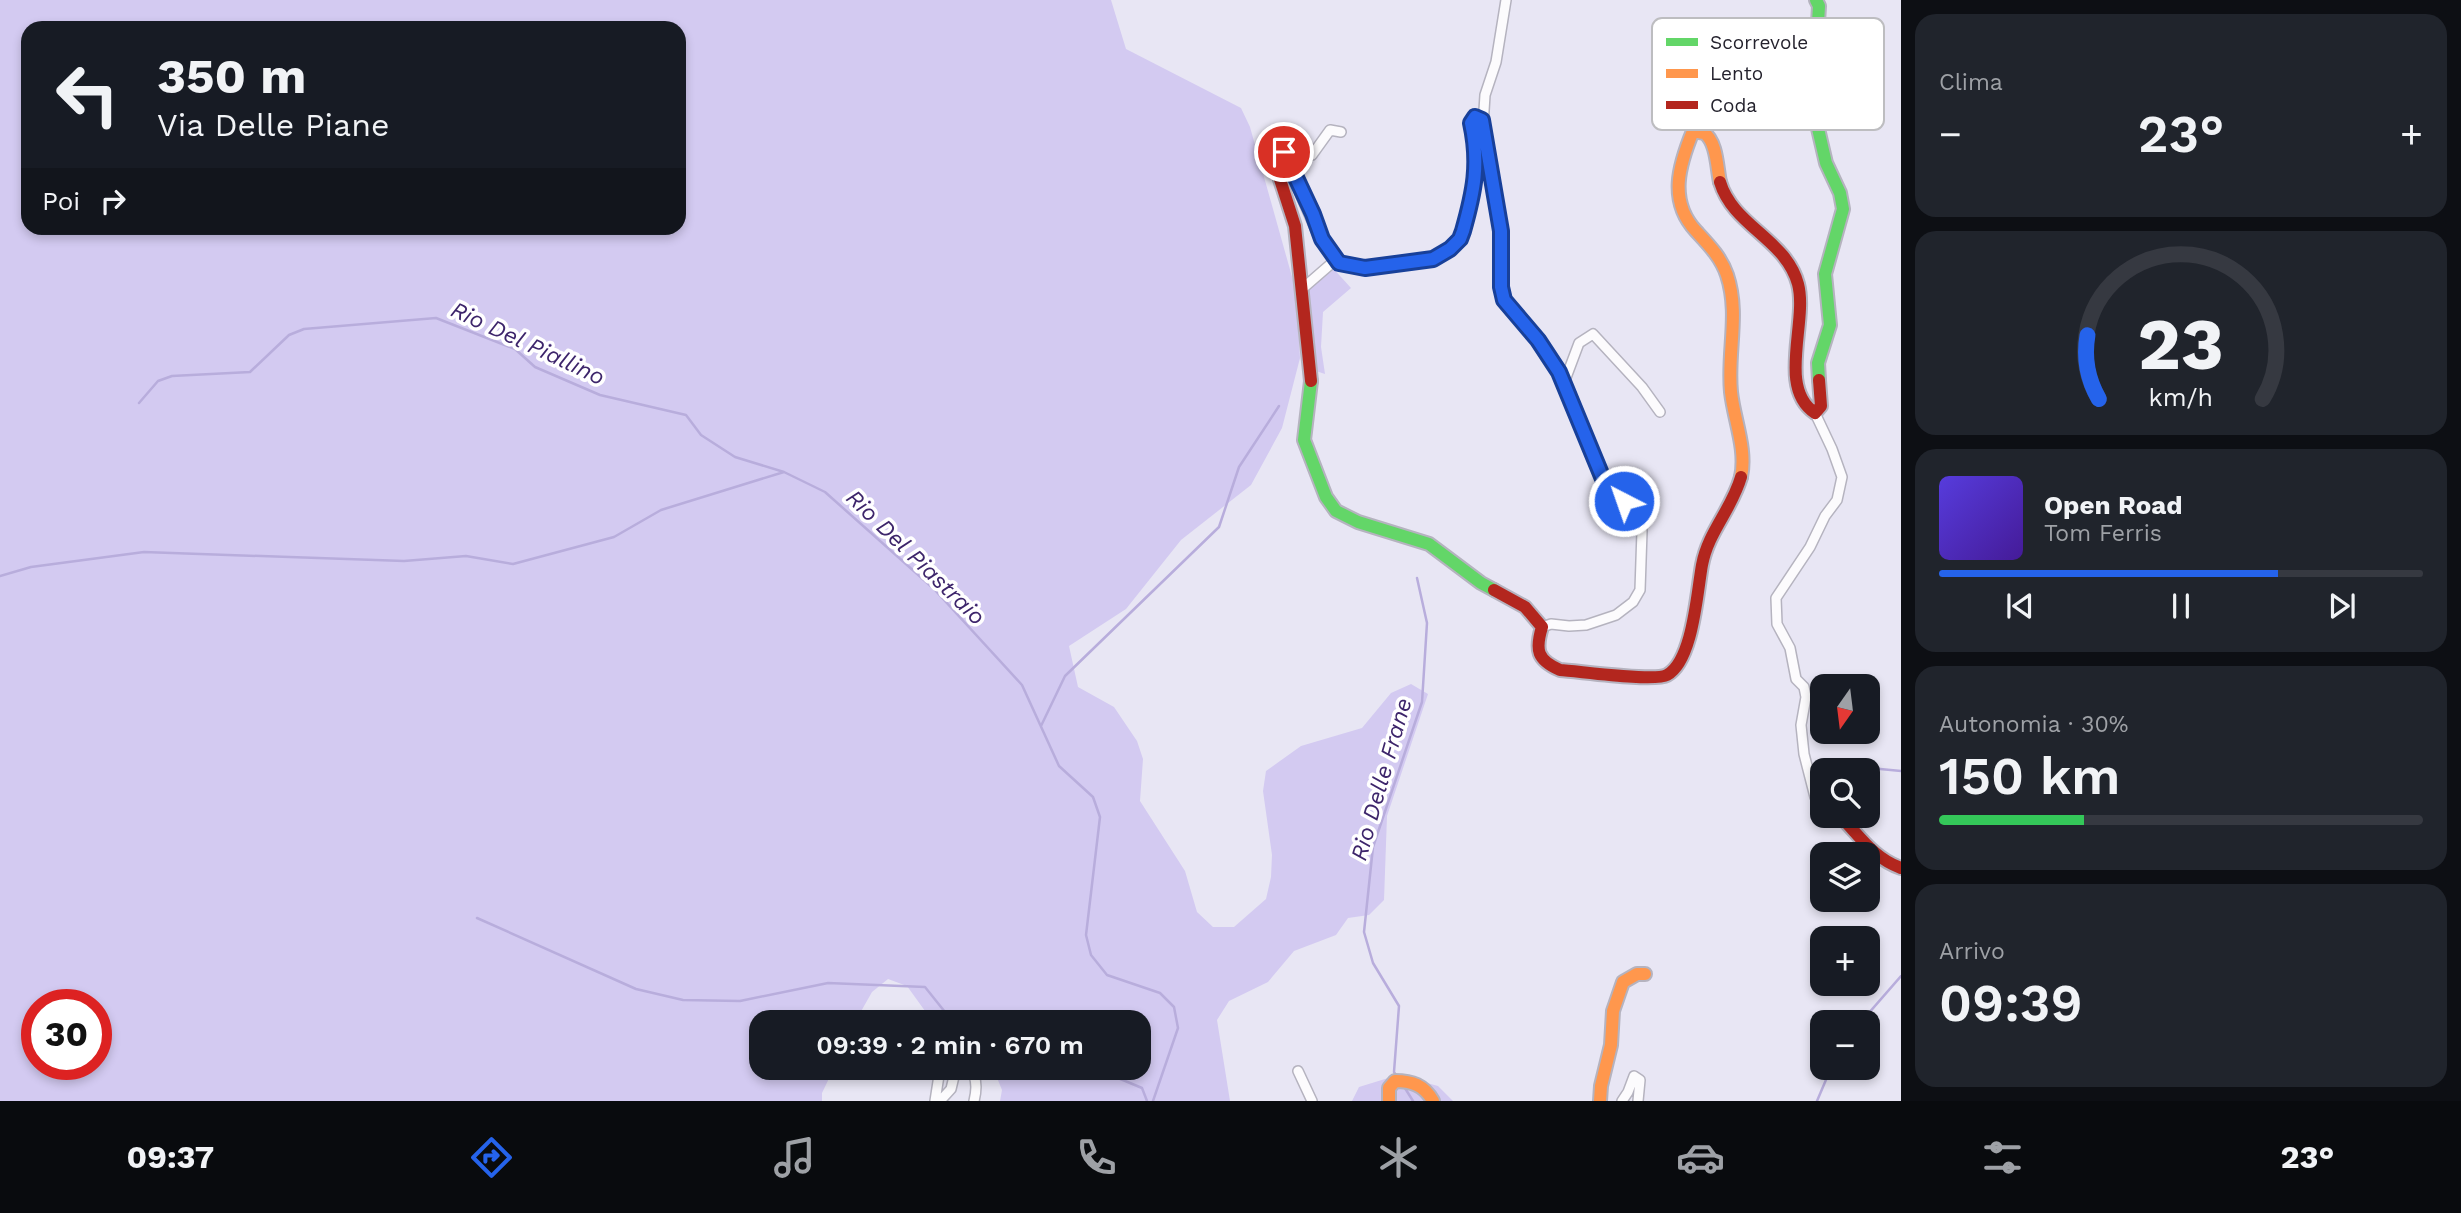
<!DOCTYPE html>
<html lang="it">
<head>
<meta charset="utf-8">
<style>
	body { margin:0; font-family:"Work Sans",sans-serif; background:#20242c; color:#f1f3f6; height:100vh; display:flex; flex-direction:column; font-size:26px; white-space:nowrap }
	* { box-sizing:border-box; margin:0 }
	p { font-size:23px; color:#9ea1a6 }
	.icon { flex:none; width:38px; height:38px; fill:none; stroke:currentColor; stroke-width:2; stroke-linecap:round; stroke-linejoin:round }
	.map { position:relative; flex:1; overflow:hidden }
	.sheet { display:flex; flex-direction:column; gap:14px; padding:14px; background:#0d0f14; width:560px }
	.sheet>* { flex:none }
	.top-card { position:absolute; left:21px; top:21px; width:665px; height:214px; border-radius:21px; box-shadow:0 4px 10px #0003; background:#171b24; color:#f1f3f6; overflow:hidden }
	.needle { width:46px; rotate:194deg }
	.buttons { position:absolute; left:1810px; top:674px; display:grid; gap:14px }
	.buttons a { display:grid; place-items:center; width:70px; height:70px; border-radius:14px; background:#171b24; box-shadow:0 4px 10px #0003; font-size:35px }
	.speed { position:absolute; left:21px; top:989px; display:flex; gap:14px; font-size:35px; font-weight:700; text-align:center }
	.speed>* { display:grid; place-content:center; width:91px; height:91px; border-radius:50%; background:#171b24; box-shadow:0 4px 10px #0003; line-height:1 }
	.speed .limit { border:10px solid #d22; background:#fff; color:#111 }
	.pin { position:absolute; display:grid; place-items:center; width:60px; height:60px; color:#fff; margin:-30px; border:4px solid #fff; border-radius:50%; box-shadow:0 2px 7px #0007 }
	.me { position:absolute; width:77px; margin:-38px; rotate:319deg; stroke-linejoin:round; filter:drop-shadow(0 0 5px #0008) }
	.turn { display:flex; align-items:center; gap:24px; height:147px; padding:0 21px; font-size:32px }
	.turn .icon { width:91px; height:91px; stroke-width:2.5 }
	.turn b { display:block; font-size:49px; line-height:60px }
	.then { display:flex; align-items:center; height:66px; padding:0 21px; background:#0003; gap:14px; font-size:26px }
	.big { font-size:52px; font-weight:600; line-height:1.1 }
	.sheet .widget { flex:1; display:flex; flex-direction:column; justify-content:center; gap:10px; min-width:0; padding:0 24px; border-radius:21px; background:#20242c }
	.sheet .dial { align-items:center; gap:0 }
	.dial svg { height:182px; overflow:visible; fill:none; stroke:#363941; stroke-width:7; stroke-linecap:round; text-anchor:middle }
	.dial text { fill:#f1f3f6; stroke:none }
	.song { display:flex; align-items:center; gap:21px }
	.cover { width:84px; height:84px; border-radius:10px; background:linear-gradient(135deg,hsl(250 70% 55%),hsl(260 70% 35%)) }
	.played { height:7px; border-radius:4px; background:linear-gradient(90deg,#2563eb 70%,#363941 70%) }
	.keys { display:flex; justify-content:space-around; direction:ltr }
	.heat { display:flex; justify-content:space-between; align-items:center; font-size:38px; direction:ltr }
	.charge { height:10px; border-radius:5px; background:linear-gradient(90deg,#34c759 30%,#363941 0) }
	.trip { position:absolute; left:749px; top:1010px; width:402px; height:70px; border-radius:21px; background:#171b24; box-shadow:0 4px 10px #0003; font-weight:600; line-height:70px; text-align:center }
	.tabs { display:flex; height:112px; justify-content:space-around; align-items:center; background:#090b0e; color:#9ea1a6 }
	.tabs .icon { width:49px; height:49px }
	.tabs .current { color:#2563eb }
	.tabs b { font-size:32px; color:#f1f3f6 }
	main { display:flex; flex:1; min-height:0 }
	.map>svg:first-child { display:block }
	.green { fill:#d3caf1; fill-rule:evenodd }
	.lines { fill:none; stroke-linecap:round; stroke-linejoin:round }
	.stream { stroke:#b8addc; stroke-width:2.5 }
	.street-casing { stroke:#b5b3bf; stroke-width:12 }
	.fast-casing { stroke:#b5b3bf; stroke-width:16 }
	.slow-casing { stroke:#b5b3bf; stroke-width:16 }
	.jam-casing { stroke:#b5b3bf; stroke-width:16 }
	.street { stroke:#fcfbfd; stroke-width:9 }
	.fast { stroke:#63d668; stroke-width:12 }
	.slow { stroke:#ff974d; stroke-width:12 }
	.jam { stroke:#b3261e; stroke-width:12 }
	.route-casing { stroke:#184099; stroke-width:18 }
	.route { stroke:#2563eb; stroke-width:12 }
	.labels { text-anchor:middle; stroke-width:7; stroke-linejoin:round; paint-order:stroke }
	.water-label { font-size:23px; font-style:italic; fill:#3d256b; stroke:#fff }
	.key { fill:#fff; stroke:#bdbdc0; stroke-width:2 }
	.key-label { font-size:19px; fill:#24222d }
</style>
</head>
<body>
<main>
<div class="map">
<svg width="1901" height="1101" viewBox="0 0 1901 1101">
	<rect width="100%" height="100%" fill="#e8e6f4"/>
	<path class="green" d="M0,0h1111l15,49 115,59 9,19 46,164 4,67 -18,70 -31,57 -70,55 -55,69 -57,37 9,41 36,20 23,34 6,18 -3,42 45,70 12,41 16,15h21l32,-28 5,-22 1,-22 -9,-64 3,-20 35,-25 61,-18 29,-35 20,-9 17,10 -41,122 -3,84 -15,15 -21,3 -12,17 -42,16 -26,31 -39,19 -12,19 13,81h-230l2,-11 -9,-22h146v-46h-206l-26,-36 -19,-7 -16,13 -17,30h-94v46h73l-12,25v8h-822zM28,28h651v200h-651zM37,1004h59v60h-59z
		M1331,266l20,22 -28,24 -2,35 4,27 -12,-4 -9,-77z
		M1398,1075l40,11 15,15h-101l7,-14z"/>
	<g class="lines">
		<path class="stream" d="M139,403l19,-22 14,-5 78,-4 39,-37 15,-6 132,-11 79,31 20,18 65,28 86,20 15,20 34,22 49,15 41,20 109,97 88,96 37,81 34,31 7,20 -14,118 5,20 16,20 53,18 14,14 4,21 -25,73
			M0,576l31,-9 113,-15 260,9 62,-5 47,8 101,-27 47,-27 123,-38
			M1041,726l24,-50 154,-149 20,-60 40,-61
			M1870,768l31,3
			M477,918l159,71 47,11 57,1 88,-18 97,4 28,35
			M1861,1022l40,-46
			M1094,1068l48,20 5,13
			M1397,1077l-3,-5 5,-66 -26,-43 -9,-31 9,-85 49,-145 5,-79 -10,-45
			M1403,1085l10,16
			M1817,1101l14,-33"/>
		<g class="street-casing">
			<path id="street" d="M1506,0l-10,62 -11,33 -2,31 18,105v61l9,18 28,30 21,32 47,114 32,25 4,20 -2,59 -7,12 -17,13 -30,10 -17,1 -18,-2 -9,3
				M1284,152l28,3 18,-25 11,2
				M1302,289l30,-26 33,5 68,-9 17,-10 10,-10 3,-8c11,-39 18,-67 8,-108l4,-6 7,3 1,4
				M1564,383l15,-40 14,-9 49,53 18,25
				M1815,413l17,36 10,28 -5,23 -12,16 -15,31 -34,51 1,26 13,24 6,31 8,8 2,10 -5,28 3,29 11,43 7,5
				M969,1068c9,9 8,21 5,33
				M1298,1071l14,30
				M935,1101l5,-32
				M940,1101l11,-12 5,-21
				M1622,1101l6,-9 6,-16 6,4 -2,21"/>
		</g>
		<g class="fast-casing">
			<path id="fast" d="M1816,0l3,6 -6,101 13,56 14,30 3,16 -18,65 5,51 -12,38 1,17
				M1311,381l-7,59 22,57 10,14 22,11 71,22 52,39 13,7"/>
		</g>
		<g class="slow-casing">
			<path id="slow" d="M1720,182c-3,-13 -3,-41 -16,-49 -1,0 -10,-2 -11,-2 -14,34 -25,70 3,100 12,13 25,26 31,44 13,39 0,77 4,117 3,28 16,57 10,85
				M1389,1101v-13l6,-7c17,0 29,4 38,20
				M1600,1101l1,-15 10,-41 2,-34 10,-29 14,-8h8"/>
		</g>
		<g class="jam-casing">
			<path id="jam" d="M1720,182c13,44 66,57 78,102 10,38 -21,104 17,129l6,-7 -2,-26
				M1311,381l-16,-155 -19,-59 -12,-23 14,-6 44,101 17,24
				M1494,590l31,17 17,20c-7,23 -5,33 18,43 18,1 94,12 107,5 26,-14 30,-83 35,-110 6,-33 30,-56 39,-88
				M1840,816c20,20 33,42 61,52"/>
		</g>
		<use href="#street" class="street"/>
		<use href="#fast" class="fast"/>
		<use href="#slow" class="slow"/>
		<use href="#jam" class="jam"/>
	</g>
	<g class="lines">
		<g class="route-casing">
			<path id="route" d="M1284,152l29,62 9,25 17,24 26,5 68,-9 17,-10 10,-10 3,-8c11,-39 17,-67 8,-108l4,-6 7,3 19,111v56l3,13 34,40 21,32 47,114 18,15"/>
		</g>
		<use href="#route" class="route"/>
	</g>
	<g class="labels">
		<g class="water-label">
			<text transform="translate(528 343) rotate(25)" y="8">Rio Del Piallino</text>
			<text transform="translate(916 557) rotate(44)" y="8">Rio Del Piastraio</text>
			<text transform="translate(1381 779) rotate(-74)" y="8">Rio Delle Frane</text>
		</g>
	</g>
	<rect x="1652" y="18" width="232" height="112" rx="10" class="key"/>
	<rect x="1666" y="38" width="32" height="8" fill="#63d668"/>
	<rect x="1666" y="69" width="32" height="9" fill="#ff974d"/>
	<rect x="1666" y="101" width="32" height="8" fill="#b3261e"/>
	<g class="key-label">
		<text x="1710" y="49">Scorrevole</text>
		<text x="1710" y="80">Lento</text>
		<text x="1710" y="112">Coda</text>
	</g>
</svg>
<div class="buttons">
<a><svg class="needle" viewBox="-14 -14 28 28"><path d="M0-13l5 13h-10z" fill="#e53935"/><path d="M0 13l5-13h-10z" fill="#9ea1a6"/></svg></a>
<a><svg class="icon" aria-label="search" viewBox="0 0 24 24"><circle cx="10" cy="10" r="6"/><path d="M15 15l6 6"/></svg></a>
<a><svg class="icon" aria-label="layers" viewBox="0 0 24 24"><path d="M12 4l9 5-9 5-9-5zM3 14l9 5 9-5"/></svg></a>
<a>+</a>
<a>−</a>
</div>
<div class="speed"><div class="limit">30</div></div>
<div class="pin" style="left:1284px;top:152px;background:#d93025"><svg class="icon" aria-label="arrive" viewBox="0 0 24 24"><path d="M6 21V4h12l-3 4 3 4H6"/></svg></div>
<svg class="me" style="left:1624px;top:501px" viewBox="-20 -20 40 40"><circle r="17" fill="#2563eb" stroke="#fff" stroke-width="3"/><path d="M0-11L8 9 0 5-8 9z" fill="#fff"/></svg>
<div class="trip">09:39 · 2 min · 670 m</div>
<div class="top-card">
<div class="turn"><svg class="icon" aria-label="left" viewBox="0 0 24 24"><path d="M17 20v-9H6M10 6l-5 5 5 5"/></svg><div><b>350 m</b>Via Delle Piane</div></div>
<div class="then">Poi<svg class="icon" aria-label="right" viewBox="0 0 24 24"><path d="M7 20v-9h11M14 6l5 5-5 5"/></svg></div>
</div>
</div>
<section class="sheet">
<div class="widget"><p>Clima</p>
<div class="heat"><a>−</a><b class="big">23°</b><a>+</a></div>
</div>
<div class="widget dial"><svg viewBox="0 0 100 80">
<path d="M14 69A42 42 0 1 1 86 69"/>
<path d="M14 69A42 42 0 0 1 9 41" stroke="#2563eb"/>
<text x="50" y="56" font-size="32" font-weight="700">23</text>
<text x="50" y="72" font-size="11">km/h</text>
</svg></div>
<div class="widget">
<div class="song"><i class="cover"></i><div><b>Open Road</b><p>Tom Ferris</p></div></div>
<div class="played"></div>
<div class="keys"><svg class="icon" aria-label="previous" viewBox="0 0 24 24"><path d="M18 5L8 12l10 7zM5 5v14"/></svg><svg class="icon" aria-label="pause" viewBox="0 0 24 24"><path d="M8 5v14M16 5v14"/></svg><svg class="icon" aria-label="next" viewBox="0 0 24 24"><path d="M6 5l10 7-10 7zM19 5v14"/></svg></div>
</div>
<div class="widget"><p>Autonomia · 30%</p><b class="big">150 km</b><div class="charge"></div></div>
<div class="widget"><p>Arrivo</p><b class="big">09:39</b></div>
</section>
</main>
<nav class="tabs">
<b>09:37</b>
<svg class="icon current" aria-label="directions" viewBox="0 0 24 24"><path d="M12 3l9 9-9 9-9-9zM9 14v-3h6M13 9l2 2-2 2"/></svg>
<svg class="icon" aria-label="music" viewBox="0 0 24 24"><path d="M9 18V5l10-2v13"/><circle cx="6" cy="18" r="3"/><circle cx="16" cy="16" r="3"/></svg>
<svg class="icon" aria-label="phone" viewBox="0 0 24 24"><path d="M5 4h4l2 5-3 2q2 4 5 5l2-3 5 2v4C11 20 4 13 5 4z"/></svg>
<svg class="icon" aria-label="climate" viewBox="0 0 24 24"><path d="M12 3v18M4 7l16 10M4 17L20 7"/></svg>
<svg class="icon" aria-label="car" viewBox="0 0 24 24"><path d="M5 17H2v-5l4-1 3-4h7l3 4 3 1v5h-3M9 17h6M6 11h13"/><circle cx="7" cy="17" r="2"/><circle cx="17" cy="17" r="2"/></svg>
<svg class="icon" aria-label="filters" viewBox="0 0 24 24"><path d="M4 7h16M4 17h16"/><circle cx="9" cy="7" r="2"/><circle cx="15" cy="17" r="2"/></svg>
<b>23°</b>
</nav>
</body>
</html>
